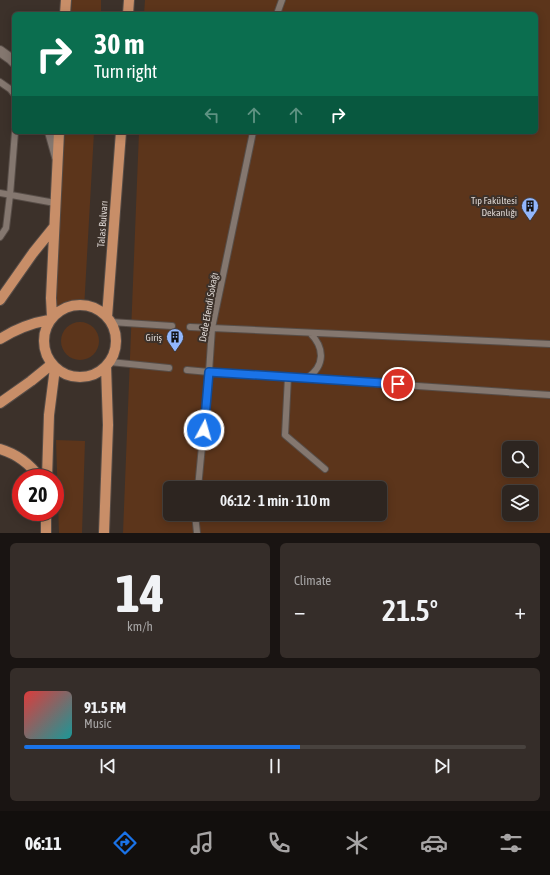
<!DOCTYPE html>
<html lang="en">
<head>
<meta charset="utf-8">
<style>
	body { margin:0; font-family:"Asap Condensed",sans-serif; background:#352d29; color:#f1f3f6; height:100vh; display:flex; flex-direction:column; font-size:15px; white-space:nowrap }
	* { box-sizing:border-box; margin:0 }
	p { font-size:13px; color:#a7a5a5 }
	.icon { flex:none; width:22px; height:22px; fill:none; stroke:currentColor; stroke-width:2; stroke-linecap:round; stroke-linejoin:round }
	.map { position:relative; height:533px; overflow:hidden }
	.panel { display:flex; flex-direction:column; gap:10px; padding:10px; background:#191412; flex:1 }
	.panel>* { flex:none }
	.guide { position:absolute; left:12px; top:12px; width:526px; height:122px; border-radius:6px; box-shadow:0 2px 10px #0003,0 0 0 1px #48423e; background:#0b6e4f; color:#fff; overflow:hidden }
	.controls { position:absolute; left:502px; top:441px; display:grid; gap:8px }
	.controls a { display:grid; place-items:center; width:36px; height:36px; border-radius:6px; background:#2d2520; box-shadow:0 2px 10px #0003,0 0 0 1px #48423e; font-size:20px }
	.speed { position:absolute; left:12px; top:469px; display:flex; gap:8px; font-size:20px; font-weight:700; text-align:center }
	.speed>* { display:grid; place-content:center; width:52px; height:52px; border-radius:50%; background:#2d2520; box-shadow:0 2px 10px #0003,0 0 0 1px #48423e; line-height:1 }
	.speed .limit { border:6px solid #d22; background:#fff; color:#111 }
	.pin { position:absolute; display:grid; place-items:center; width:34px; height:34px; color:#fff; margin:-17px; border:2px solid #fff; border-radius:50%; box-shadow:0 1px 4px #0007 }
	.me { position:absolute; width:44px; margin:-22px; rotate:6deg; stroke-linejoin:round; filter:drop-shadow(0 0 3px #0008) }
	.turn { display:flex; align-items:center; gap:14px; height:84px; padding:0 16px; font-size:18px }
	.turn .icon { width:52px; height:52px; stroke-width:2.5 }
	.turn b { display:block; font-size:28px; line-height:34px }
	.lanes { display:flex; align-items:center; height:38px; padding:0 16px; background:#0003; justify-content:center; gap:20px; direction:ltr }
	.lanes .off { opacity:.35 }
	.big { font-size:30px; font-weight:600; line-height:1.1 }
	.panel .tile { flex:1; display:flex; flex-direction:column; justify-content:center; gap:6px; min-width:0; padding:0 14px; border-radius:6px; background:#352d29 }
	.panel .dial { align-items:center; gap:0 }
	.dial b { font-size:52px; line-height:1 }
	.song { display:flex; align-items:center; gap:12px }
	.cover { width:48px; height:48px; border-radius:6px; background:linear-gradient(135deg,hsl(0 70% 55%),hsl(180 70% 35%)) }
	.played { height:4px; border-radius:2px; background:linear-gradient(90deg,#1a73e8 55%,#48423e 55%) }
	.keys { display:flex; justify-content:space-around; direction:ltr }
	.heat { display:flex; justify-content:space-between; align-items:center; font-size:22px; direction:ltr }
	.panel .tiles { flex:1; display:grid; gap:10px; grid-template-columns:1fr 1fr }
	.tile:last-child { grid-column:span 2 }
	.trip { position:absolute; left:163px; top:481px; width:224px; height:40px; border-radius:6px; background:#2d2520; box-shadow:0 2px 10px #0003,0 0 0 1px #48423e; font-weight:600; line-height:40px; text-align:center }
	.menu { display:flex; height:64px; justify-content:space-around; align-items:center; background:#120f0d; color:#a7a5a5 }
	.menu .icon { width:28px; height:28px }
	.menu .selected { color:#1a73e8 }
	.menu b { font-size:18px; color:#f1f3f6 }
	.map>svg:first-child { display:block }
	.green { fill:#5c351b; fill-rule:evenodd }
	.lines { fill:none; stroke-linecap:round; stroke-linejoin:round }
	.service-casing { stroke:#574d47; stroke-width:8 }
	.tertiary-casing { stroke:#574d47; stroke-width:12 }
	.primary-casing { stroke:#574d47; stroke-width:12 }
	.service { stroke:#84776f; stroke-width:6 }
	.tertiary { stroke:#84776f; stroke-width:10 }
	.primary { stroke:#c88e68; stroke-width:10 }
	.route-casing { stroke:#114b97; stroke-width:10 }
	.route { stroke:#1a73e8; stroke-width:7 }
	.labels { text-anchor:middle; stroke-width:4; stroke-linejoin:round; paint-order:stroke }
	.poi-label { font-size:10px; fill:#dbd4d0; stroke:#3c312a; text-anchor:end }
	.street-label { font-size:10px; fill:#dbd4d0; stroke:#3c312a }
</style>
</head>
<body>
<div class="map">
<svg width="550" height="533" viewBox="0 0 550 533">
	<rect width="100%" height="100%" fill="#3c312a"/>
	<path class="green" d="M72,0h29v14h-30z
		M145,0h405v533h-427l16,-401h397v-118h-392zM509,448h22v22h-22zM170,488h210v26h-210zM509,492h22v22h-22z
		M65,132h29l-10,177 -29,-2z
		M61 341a19 19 0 1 1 38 0a19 19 0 1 1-38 0Z
		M56,440l29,1 -3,92h-23z"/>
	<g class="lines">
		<g class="service-casing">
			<path id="service" d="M277,14l5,-14
				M0,82l10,7 4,5
				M0,193l55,10
				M0,237l6,-9 4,-33 5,-63
				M111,322l61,4
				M190,327l360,17
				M110,362l59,6
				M187,370l22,2 341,23
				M288,377l-3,58 40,34
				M307,378c18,-12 18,-30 3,-45
				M198,488l11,-116 3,-44 41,-196
				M195,514l2,19"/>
		</g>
		<g class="tertiary-casing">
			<path id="tertiary" d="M0,51l11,8 3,3
				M50,132l7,25"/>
		</g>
		<g class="primary-casing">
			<path id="primary" d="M65,14l1,-14
				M128,14l1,-14
				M0,300l33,-47 21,-26
				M44 341a36 36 0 1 1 72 0a36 36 0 1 1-72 0Z
				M52,317l-1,-19 8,-166
				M107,317l14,-185
				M0,339c16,-10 31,-16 49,-19
				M0,403l31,-22 21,-17
				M0,449c17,5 30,15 40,29
				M47,478l2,-63 6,-47
				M46,533v-21
				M104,533l4,-108 -2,-59"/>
		</g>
		<use href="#service" class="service"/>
		<use href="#tertiary" class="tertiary"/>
		<use href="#primary" class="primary"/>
	</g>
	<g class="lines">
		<g class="route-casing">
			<path id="route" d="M204,430l5,-58 189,12"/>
		</g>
		<use href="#route" class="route"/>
	</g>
	<defs>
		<g id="building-pin" transform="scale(0.9)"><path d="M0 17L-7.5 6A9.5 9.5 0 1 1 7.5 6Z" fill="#92b7fd" stroke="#3c312a"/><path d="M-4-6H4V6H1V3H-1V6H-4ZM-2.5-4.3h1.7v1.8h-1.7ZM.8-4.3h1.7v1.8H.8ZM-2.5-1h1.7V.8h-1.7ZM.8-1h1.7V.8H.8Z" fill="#111"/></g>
	</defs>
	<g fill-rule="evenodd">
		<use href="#building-pin" x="530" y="206"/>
		<use href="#building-pin" x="175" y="337"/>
	</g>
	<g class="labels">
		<g class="poi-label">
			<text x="517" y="204">Tıp Fakültesi<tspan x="517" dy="12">Dekanlığı</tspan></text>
			<text x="162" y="341">Giriş</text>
		</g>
		<g class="street-label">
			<text transform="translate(102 224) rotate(-86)" y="4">Talas Bulvarı</text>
			<text transform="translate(208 307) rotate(-80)" y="4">Dede Efendi Sokağı</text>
		</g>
	</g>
</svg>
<div class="controls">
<a><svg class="icon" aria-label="search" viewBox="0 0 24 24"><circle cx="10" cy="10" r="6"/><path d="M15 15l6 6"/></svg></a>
<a><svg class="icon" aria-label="layers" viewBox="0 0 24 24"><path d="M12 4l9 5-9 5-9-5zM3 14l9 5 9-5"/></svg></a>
</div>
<div class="speed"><div class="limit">20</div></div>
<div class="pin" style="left:398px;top:384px;background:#d93025"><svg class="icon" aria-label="arrive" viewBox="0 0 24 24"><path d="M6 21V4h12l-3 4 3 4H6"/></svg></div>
<svg class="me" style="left:204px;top:430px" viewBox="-20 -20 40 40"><circle r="17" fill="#1a73e8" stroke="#fff" stroke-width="3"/><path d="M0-11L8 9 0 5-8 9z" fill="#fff"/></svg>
<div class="trip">06:12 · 1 min · 110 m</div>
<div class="guide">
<div class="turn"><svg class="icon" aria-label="right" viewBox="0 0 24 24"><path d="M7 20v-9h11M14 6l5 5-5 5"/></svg><div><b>30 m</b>Turn right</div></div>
<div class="lanes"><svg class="icon off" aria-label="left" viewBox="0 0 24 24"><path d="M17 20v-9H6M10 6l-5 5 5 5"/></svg><svg class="icon off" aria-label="ahead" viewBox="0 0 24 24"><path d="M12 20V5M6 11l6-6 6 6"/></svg><svg class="icon off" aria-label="ahead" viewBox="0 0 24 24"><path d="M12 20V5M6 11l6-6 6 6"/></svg><svg class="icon" aria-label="right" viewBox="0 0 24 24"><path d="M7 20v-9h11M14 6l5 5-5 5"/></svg></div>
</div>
</div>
<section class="panel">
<div class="tiles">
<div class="tile dial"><b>14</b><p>km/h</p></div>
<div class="tile"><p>Climate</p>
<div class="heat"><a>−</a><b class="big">21.5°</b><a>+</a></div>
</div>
<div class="tile">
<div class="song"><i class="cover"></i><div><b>91.5 FM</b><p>Music</p></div></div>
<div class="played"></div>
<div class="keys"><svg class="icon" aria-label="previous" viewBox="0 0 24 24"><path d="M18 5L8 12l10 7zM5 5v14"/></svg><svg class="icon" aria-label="pause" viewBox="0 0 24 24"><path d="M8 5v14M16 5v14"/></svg><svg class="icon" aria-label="next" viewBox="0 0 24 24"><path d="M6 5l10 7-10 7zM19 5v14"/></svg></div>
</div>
</div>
</section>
<nav class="menu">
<b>06:11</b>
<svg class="icon selected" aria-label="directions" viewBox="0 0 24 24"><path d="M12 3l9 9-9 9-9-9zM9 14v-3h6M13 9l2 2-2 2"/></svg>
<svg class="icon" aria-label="music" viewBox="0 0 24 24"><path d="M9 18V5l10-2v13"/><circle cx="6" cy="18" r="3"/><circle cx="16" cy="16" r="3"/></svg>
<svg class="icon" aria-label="phone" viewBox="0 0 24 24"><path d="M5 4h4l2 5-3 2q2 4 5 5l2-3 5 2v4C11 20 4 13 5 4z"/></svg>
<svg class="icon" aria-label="climate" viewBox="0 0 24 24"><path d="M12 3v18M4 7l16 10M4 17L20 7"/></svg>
<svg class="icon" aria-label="car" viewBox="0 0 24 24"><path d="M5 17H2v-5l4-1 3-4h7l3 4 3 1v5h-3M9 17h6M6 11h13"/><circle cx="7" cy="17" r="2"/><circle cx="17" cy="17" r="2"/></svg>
<svg class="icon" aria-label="filters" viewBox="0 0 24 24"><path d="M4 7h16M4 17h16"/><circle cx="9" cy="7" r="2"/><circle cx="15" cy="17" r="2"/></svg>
</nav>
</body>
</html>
